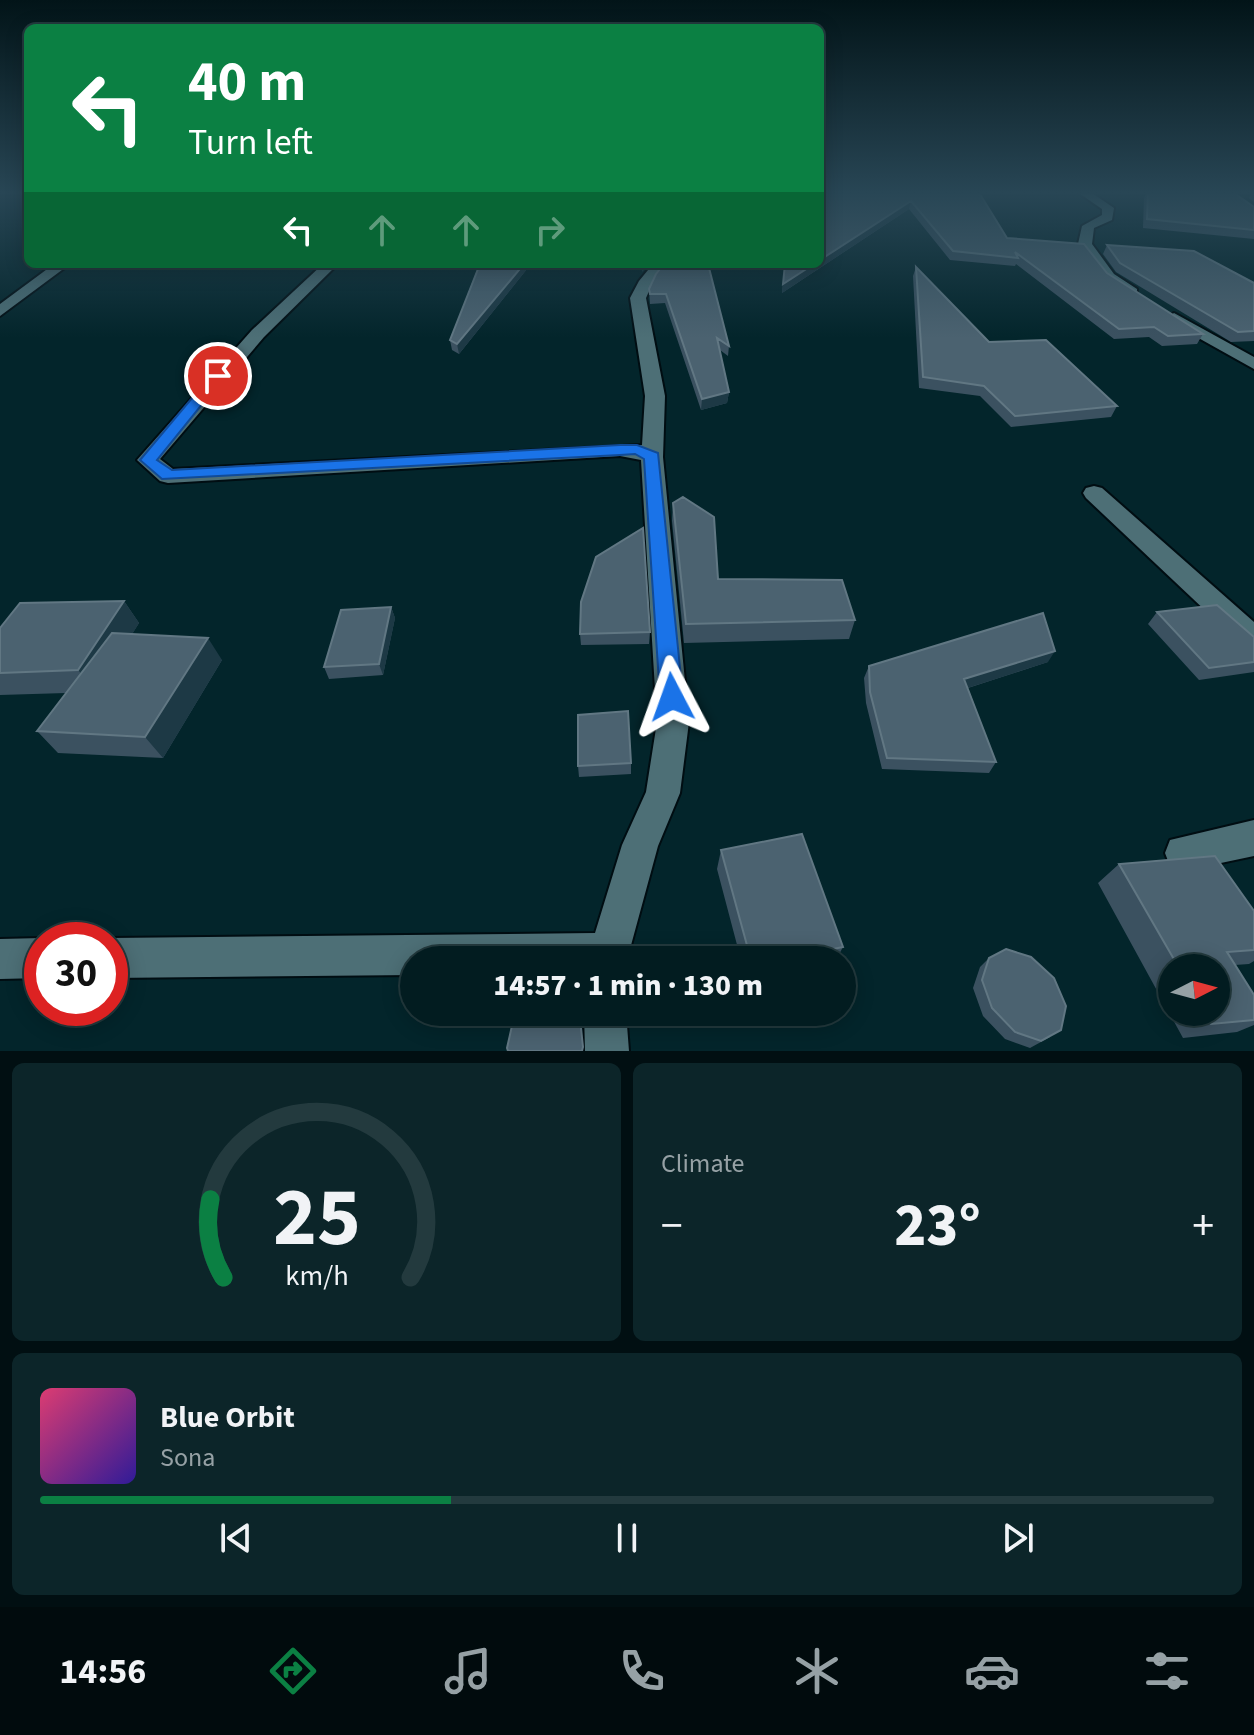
<!DOCTYPE html>
<html lang="en">
<head>
<meta charset="utf-8">
<style>
	body { margin:0; font-family:"Source Sans 3",sans-serif; background:#0c2529; color:#f1f3f6; height:100vh; display:flex; flex-direction:column; font-size:30px; white-space:nowrap }
	* { box-sizing:border-box; margin:0 }
	p { font-size:26px; color:#96a1a5 }
	.icon { flex:none; width:44px; height:44px; fill:none; stroke:currentColor; stroke-width:2; stroke-linecap:round; stroke-linejoin:round }
	.map { position:relative; height:1051px; overflow:hidden }
	.sheet { display:flex; flex-direction:column; gap:12px; padding:12px; background:#010f12; flex:1 }
	.sheet>* { flex:none }
	.top-card { position:absolute; left:24px; top:24px; width:800px; height:244px; border-radius:12px; box-shadow:0 4px 20px #0003,0 0 0 2px #233a3e; background:#0b8043; color:#fff; overflow:hidden }
	.needle { width:52px; rotate:84deg }
	.controls { position:absolute; left:1158px; top:954px; display:grid; gap:16px }
	.controls a { display:grid; place-items:center; width:72px; height:72px; border-radius:50%; background:#021c20; box-shadow:0 4px 20px #0003,0 0 0 2px #233a3e; font-size:40px }
	.speed { position:absolute; left:24px; top:922px; display:flex; gap:16px; font-size:40px; font-weight:700; text-align:center }
	.speed>* { display:grid; place-content:center; width:104px; height:104px; border-radius:50%; background:#021c20; box-shadow:0 4px 20px #0003,0 0 0 2px #233a3e; line-height:1 }
	.speed .limit { border:12px solid #d22; background:#fff; color:#111 }
	.pin { position:absolute; display:grid; place-items:center; width:68px; height:68px; color:#fff; margin:-34px; border:4px solid #fff; border-radius:50%; box-shadow:0 2px 8px #0007 }
	.me { position:absolute; width:88px; margin:-44px; rotate:356deg; stroke-linejoin:round; filter:drop-shadow(0 0 6px #0008) }
	.turn { display:flex; align-items:center; gap:28px; height:168px; padding:0 32px; font-size:36px }
	.turn .icon { width:104px; height:104px; stroke-width:2.5 }
	.turn b { display:block; font-size:56px; line-height:68px }
	.lanes { display:flex; align-items:center; height:76px; padding:0 32px; background:#0003; justify-content:center; gap:40px; direction:ltr }
	.lanes .off { opacity:.35 }
	.big { font-size:60px; font-weight:800; line-height:1.1 }
	.sheet .tile { flex:1; display:flex; flex-direction:column; justify-content:center; gap:12px; min-width:0; padding:0 28px; border-radius:12px; background:#0c2529 }
	.sheet .dial { align-items:center; gap:0 }
	.dial svg { height:208px; overflow:visible; fill:none; stroke:#233a3e; stroke-width:7; stroke-linecap:round; text-anchor:middle }
	.dial text { fill:#f1f3f6; stroke:none }
	.song { display:flex; align-items:center; gap:24px }
	.cover { width:96px; height:96px; border-radius:12px; background:linear-gradient(135deg,hsl(340 70% 55%),hsl(250 70% 35%)) }
	.played { height:8px; border-radius:4px; background:linear-gradient(90deg,#0b8043 35%,#233a3e 35%) }
	.keys { display:flex; justify-content:space-around; direction:ltr }
	.heat { display:flex; justify-content:space-between; align-items:center; font-size:44px; direction:ltr }
	.sheet .tiles { flex:1; display:grid; gap:12px; grid-template-columns:1fr 1fr }
	.tile:last-child { grid-column:span 2 }
	.trip { position:absolute; left:400px; top:946px; width:456px; height:80px; border-radius:40px; background:#021c20; box-shadow:0 4px 20px #0003,0 0 0 2px #233a3e; font-weight:800; line-height:80px; text-align:center }
	.menu { display:flex; height:128px; justify-content:space-around; align-items:center; background:#010b0d; color:#96a1a5 }
	.menu .icon { width:56px; height:56px }
	.menu .current { color:#0b8043 }
	.menu b { font-size:36px; color:#f1f3f6 }
	.map>svg:first-child { display:block }
	.lines { fill:none; stroke-linecap:round; stroke-linejoin:round }
	.minor-casing { stroke:#000d12; stroke-width:4 }
	.minor { fill:#4d6f76; fill-rule:evenodd }
	.wall { fill:#3b5160; fill-rule:evenodd }
	.shaded-wall { fill:#1d3945 }
	.building { fill:#4b6270; stroke:#617783; stroke-width:2 }
	.route { fill:#1a73e8; stroke:#114b97; stroke-width:2 }
</style>
</head>
<body>
<div class="map">
<svg width="1254" height="1051" viewBox="0 0 1254 1051">
	<rect width="100%" height="100%" fill="#03252b"/>
	<g class="lines">
		<g class="minor-casing">
			<path id="minor" d="M1076,191h13l25,17 -2,12 -18,8 -2,16 22,30 23,15v6c-26,4 -46,-32 -59,-51l4,-18 20,-11v-6z
				M54,264h16l-70,52v-12z
				M323,264h15l-74,73 -104,122 13,10 469,-24 3,-49 -15,-98 9,-17 14,-17h15l-15,18 -7,16 19,98 -2,61 26,265 -9,71 -22,53 -31,114h-213v15l-304,3v-38h-5l5,-2 485,-5 27,-88 24,-53 11,-70 -16,-262 -21,-4 -452,27 -8,-2 -23,-21 115,-130z
				M1174,313l80,44v12l-86,-48 -2,-3z
				M1094,486l8,2 152,134v28l-10,-3 -158,-149 -3,-5 3,-5z
				M1254,820v36l-71,15 -13,-5 -5,-13 5,-13z
				M42,938l5,2h-5v38l-42,1v-40z
				M584,1012h42l3,39h-44z"/>
		</g>
		<use href="#minor" class="minor"/>
	</g>
	<path class="wall" d="M820,191h158l29,47 100,35 96,61 -6,10 -35,2 -13,-9 -35,2 -98,-75 -1,2 -65,-6 -41,-51 -127,84 3,-29z
		M1147,191l107,16v32l-111,-11 1,-30z
		M1253,191h1v11l-5,-4z
		M1107,245l147,38v58l-23,1 -115,-70 -13,-18z
		M452,264h79l-72,90 -7,-4 -2,-10 27,-70 -25,-2z
		M916,267l73,75 128,64 -6,11 -100,10 -31,-31 -61,-8 -6,-112z
		M656,274l73,72 -1,10 -8,-6 9,42 -2,11 -26,7 -36,-107 -15,1 -1,-15z
		M673,503l45,76 137,41 -6,19 -165,4 -12,-122z
		M124,601l15,22 -7,11 90,26 -59,98 -105,-5 -21,-22 29,-38 -66,2v-67z
		M391,607l4,11 -12,57 -54,4 -5,-12z
		M1157,612l97,25v35l-55,8 -51,-56z
		M650,632l-1,12 -68,1 -1,-11z
		M1048,662l-80,26 28,74 -7,11 -107,-4 -16,-66 -2,-25 5,-12z
		M631,763v11l-52,3 -1,-11z
		M721,850l122,97 -7,13h-95l-24,-91z
		M1119,864l135,86v11l-5,3 -14,1 19,30v30l-17,7 -54,6 -85,-155zM1172,968h44v44h-44z
		M989,958l61,79 -20,11 -25,-9 -22,-23 -10,-28 7,-21z"/>
	<path class="shaded-wall" d="M911,201l-2,8 -127,84 1,-9 31,-20h6v-4z
		M524,264h7l-72,90 -2,-10z
		M642,264h8l-8,8z
		M729,392l-2,11 -26,7 1,-11z
		M124,601l15,22 -42,69 -19,-22z
		M391,607l4,11 -12,57 -4,-11z
		M208,638l14,22 -59,98 -18,-21z
		M1055,651l-7,11 -90,29 6,-12z"/>
	<path class="building" d="M820,191h158l29,47 77,6 23,29 96,61 -35,2 -14,-9 -35,2 -104,-77 3,6 -65,-7 -42,-50 -91,59z
		M1148,191h83l23,16v23l-107,-11z
		M1107,245l87,6 60,32v48l-16,1 -118,-69z
		M480,264h44l-67,80 -7,-4z
		M664,264h44l21,82 -12,-8 12,54 -27,7 -36,-105h-16l-1,-5 7,-15z
		M785,264h29l-31,20z
		M916,267l73,75 57,-2 71,66 -102,10 -31,-30 -61,-9z
		M683,497l31,20 4,62 124,1 13,40 -169,4 -13,-121z
		M643,528l7,104 -70,2 1,-32 15,-45z
		M124,601l-46,69 -78,3v-45l20,-25z
		M1217,605l37,32v25l-45,6 -52,-56z
		M391,607l-12,57 -55,3 17,-57z
		M1043,613l12,38 -91,28 32,83 -109,-4 -17,-66 -1,-26z
		M112,633l96,5 -63,99 -108,-6z
		M628,711l3,52 -53,3v-51z
		M802,834l41,113 -64,13h-28l-30,-110z
		M1215,856l39,55v39l-27,2 27,43v25l-43,4 -7,-12h12v-44h-37l-60,-104z
		M1006,949l25,8 23,21 12,28 -5,24 -20,11 -26,-9 -23,-24 -10,-28 7,-22z
		M519,1012h59l2,7 3,28 -1,4h-74l-1,-3 7,-31z"/>
	<linearGradient id="sky" x2="0" y2="1"><stop stop-color="#021418"/><stop offset="0.57" stop-color="#284655"/><stop offset="1" stop-color="#284655" stop-opacity="0"/></linearGradient>
	<rect width="1254" height="338" fill="url(#sky)"/>
	<path class="route" d="M218,372l7,4 -68,84 15,10 448,-25h17l21,8 25,244 -3,7 -8,2 -9,-2 -3,-7 -16,-238 -9,-5 -15,1 -458,24 -22,-19 73,-87z"/>
</svg>
<div class="controls">
<a><svg class="needle" viewBox="-14 -14 28 28"><path d="M0-13l5 13h-10z" fill="#e53935"/><path d="M0 13l5-13h-10z" fill="#96a1a5"/></svg></a>
</div>
<div class="speed"><div class="limit">30</div></div>
<div class="pin" style="left:218px;top:376px;background:#d93025"><svg class="icon" aria-label="arrive" viewBox="0 0 24 24"><path d="M6 21V4h12l-3 4 3 4H6"/></svg></div>
<svg class="me" style="left:672px;top:697px" viewBox="-20 -20 40 40"><path d="M0-17L14 15 0 8-14 15z" fill="#1a73e8" stroke="#fff" stroke-width="4"/></svg>
<div class="trip">14:57 · 1 min · 130 m</div>
<div class="top-card">
<div class="turn"><svg class="icon" aria-label="left" viewBox="0 0 24 24"><path d="M17 20v-9H6M10 6l-5 5 5 5"/></svg><div><b>40 m</b>Turn left</div></div>
<div class="lanes"><svg class="icon" aria-label="left" viewBox="0 0 24 24"><path d="M17 20v-9H6M10 6l-5 5 5 5"/></svg><svg class="icon off" aria-label="ahead" viewBox="0 0 24 24"><path d="M12 20V5M6 11l6-6 6 6"/></svg><svg class="icon off" aria-label="ahead" viewBox="0 0 24 24"><path d="M12 20V5M6 11l6-6 6 6"/></svg><svg class="icon off" aria-label="right" viewBox="0 0 24 24"><path d="M7 20v-9h11M14 6l5 5-5 5"/></svg></div>
</div>
</div>
<section class="sheet">
<div class="tiles">
<div class="tile dial"><svg viewBox="0 0 100 80">
<path d="M14 69A42 42 0 1 1 86 69"/>
<path d="M14 69A42 42 0 0 1 9 39" stroke="#0b8043"/>
<text x="50" y="56" font-size="32" font-weight="700">25</text>
<text x="50" y="72" font-size="11">km/h</text>
</svg></div>
<div class="tile"><p>Climate</p>
<div class="heat"><a>−</a><b class="big">23°</b><a>+</a></div>
</div>
<div class="tile">
<div class="song"><i class="cover"></i><div><b>Blue Orbit</b><p>Sona</p></div></div>
<div class="played"></div>
<div class="keys"><svg class="icon" aria-label="previous" viewBox="0 0 24 24"><path d="M18 5L8 12l10 7zM5 5v14"/></svg><svg class="icon" aria-label="pause" viewBox="0 0 24 24"><path d="M8 5v14M16 5v14"/></svg><svg class="icon" aria-label="next" viewBox="0 0 24 24"><path d="M6 5l10 7-10 7zM19 5v14"/></svg></div>
</div>
</div>
</section>
<nav class="menu">
<b>14:56</b>
<svg class="icon current" aria-label="directions" viewBox="0 0 24 24"><path d="M12 3l9 9-9 9-9-9zM9 14v-3h6M13 9l2 2-2 2"/></svg>
<svg class="icon" aria-label="music" viewBox="0 0 24 24"><path d="M9 18V5l10-2v13"/><circle cx="6" cy="18" r="3"/><circle cx="16" cy="16" r="3"/></svg>
<svg class="icon" aria-label="phone" viewBox="0 0 24 24"><path d="M5 4h4l2 5-3 2q2 4 5 5l2-3 5 2v4C11 20 4 13 5 4z"/></svg>
<svg class="icon" aria-label="climate" viewBox="0 0 24 24"><path d="M12 3v18M4 7l16 10M4 17L20 7"/></svg>
<svg class="icon" aria-label="car" viewBox="0 0 24 24"><path d="M5 17H2v-5l4-1 3-4h7l3 4 3 1v5h-3M9 17h6M6 11h13"/><circle cx="7" cy="17" r="2"/><circle cx="17" cy="17" r="2"/></svg>
<svg class="icon" aria-label="filters" viewBox="0 0 24 24"><path d="M4 7h16M4 17h16"/><circle cx="9" cy="7" r="2"/><circle cx="15" cy="17" r="2"/></svg>
</nav>
</body>
</html>
